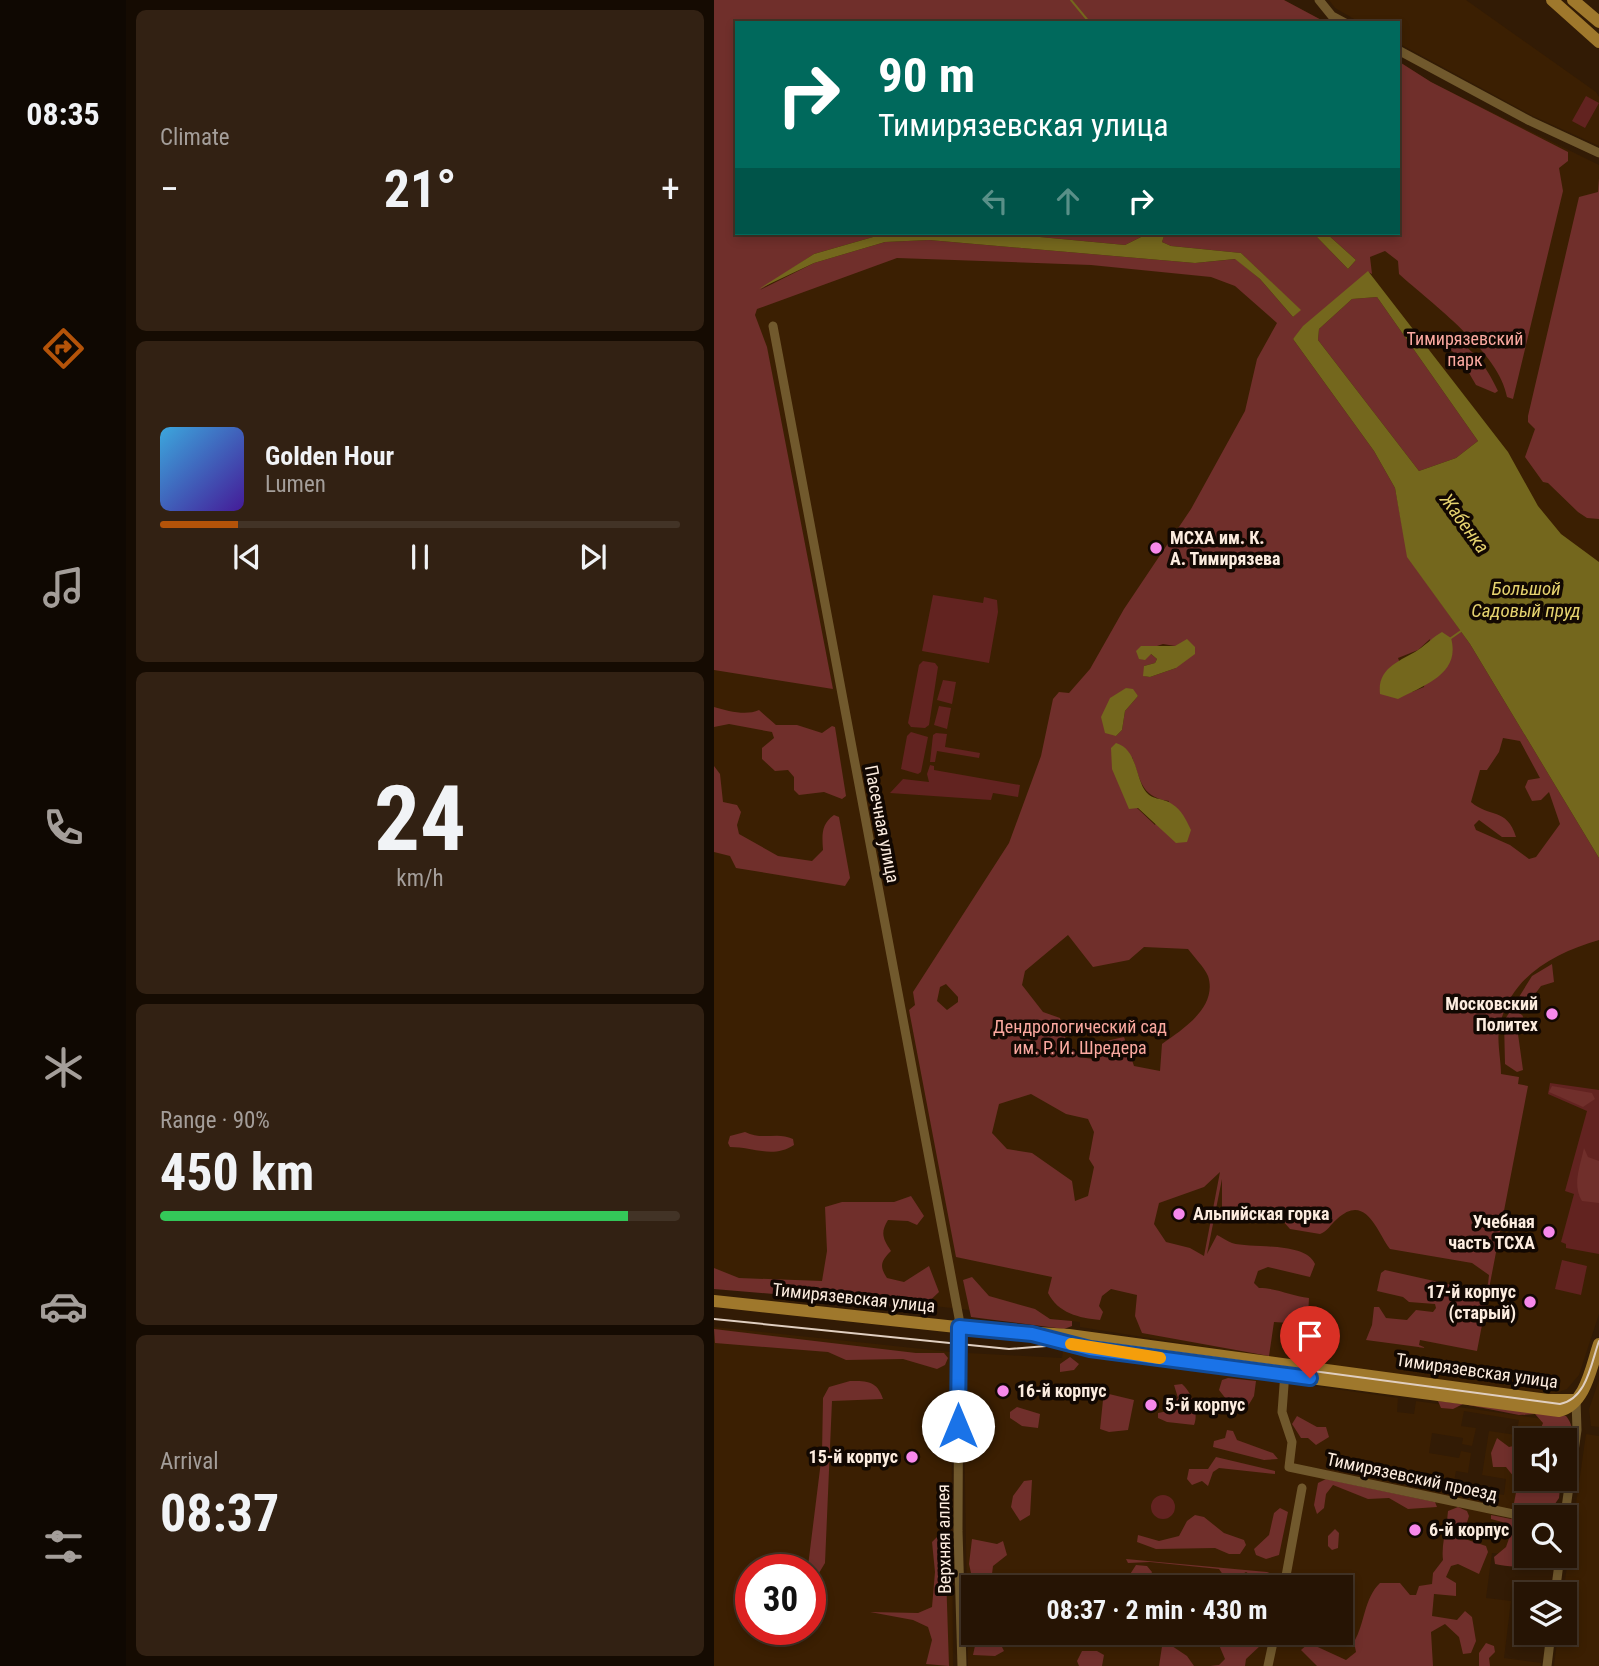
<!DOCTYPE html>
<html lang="en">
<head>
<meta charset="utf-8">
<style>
	body { margin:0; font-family:"Roboto Condensed",sans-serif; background:#322113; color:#f1f3f6; height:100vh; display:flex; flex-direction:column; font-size:26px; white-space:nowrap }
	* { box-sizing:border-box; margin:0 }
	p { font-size:23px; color:#a49e9a }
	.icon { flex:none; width:38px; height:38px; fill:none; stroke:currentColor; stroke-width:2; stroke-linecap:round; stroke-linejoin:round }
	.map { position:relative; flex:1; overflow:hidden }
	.sheet { display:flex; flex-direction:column; gap:10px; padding:10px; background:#150b02; width:588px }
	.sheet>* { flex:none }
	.top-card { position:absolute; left:21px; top:21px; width:665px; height:214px; border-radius:0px; box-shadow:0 4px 10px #0003,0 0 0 2px #423326; background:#00695c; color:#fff; overflow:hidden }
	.controls { position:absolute; left:800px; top:1428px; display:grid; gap:14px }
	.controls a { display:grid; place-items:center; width:63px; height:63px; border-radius:0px; background:#261404; box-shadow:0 4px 10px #0003,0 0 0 2px #423326; font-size:35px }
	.speed { position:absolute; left:21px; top:1554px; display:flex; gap:14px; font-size:35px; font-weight:700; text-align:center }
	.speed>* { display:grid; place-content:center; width:91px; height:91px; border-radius:50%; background:#261404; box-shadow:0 4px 10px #0003,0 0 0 2px #423326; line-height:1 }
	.speed .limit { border:10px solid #d22; background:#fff; color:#111 }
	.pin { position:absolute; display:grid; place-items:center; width:60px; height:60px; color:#fff; margin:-72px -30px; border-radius:50% 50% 50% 0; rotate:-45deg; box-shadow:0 0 7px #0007 }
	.pin .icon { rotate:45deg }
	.me { position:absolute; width:77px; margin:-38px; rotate:0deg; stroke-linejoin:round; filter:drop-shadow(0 0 5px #0008) }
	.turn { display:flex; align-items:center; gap:24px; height:147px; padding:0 28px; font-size:32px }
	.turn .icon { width:91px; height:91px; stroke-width:2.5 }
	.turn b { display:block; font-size:49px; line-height:60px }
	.lanes { display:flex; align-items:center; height:66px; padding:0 28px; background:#0003; justify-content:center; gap:35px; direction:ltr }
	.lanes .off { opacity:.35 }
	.big { font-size:52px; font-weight:700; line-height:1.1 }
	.sheet .tile { flex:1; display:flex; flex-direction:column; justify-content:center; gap:10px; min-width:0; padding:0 24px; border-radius:10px; background:#322113 }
	.sheet .dial { align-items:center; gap:0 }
	.dial b { font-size:91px; line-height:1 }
	.song { display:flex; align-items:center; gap:21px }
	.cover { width:84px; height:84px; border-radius:10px; background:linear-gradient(135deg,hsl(200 70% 55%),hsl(260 70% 35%)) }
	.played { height:7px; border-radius:4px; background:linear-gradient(90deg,#b45309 15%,#423326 15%) }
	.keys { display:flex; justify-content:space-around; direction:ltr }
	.heat { display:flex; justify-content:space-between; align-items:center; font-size:38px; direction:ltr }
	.charge { height:10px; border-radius:5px; background:linear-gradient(90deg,#34c759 90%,#423326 0) }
	.trip { position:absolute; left:247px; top:1575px; width:392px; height:70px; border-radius:0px; background:#261404; box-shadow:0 4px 10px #0003,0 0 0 2px #423326; font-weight:700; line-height:70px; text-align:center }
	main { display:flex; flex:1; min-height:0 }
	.tabs { display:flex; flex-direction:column; width:126px; justify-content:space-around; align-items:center; background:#0f0802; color:#a49e9a }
	.tabs .icon { width:49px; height:49px }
	.tabs .current { color:#b45309 }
	.tabs b { font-size:32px; color:#f1f3f6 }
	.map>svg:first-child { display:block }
	.built { fill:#3b1f02; fill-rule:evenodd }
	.green { fill:#622320 }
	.forest { fill:#702f2b; fill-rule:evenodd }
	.water { fill:#74671d; fill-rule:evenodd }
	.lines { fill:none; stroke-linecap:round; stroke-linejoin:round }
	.stream { stroke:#74671d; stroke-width:2 }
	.street { stroke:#71592d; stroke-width:9 }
	.secondary { stroke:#9f782c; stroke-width:12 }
	.tram { stroke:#e0cfc1; stroke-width:2 }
	.route-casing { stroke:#114b97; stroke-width:18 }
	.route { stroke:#1a73e8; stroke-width:12 }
	.slow { stroke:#f59e0b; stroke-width:12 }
	.poi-dot { fill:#f788eb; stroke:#120802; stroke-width:2.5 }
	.labels { text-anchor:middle; stroke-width:7; stroke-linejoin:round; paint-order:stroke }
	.park-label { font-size:18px; fill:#fba9a0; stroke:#120802 }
	.poi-label { font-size:18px; font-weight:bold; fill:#fcecdf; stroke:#120802; text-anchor:start }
	.street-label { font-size:18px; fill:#fcecdf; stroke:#120802 }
	.water-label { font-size:19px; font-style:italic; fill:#e6d36f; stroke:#120802 }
</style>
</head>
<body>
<main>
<nav class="tabs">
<b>08:35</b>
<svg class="icon current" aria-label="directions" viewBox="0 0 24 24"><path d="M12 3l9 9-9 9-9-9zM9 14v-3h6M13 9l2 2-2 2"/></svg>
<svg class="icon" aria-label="music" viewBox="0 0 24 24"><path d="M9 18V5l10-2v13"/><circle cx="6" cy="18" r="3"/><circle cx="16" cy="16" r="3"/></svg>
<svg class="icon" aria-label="phone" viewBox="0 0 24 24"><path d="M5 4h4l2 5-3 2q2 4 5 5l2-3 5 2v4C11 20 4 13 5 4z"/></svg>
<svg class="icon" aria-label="climate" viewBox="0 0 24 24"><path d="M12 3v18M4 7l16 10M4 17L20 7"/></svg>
<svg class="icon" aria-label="car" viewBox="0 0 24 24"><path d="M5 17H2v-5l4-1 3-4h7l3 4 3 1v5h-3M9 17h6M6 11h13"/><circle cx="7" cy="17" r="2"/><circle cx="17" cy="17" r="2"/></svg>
<svg class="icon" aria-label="filters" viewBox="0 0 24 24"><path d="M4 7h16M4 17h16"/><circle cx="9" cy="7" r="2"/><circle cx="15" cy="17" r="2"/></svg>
</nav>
<section class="sheet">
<div class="tile"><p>Climate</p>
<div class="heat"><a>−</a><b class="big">21°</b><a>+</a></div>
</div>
<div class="tile">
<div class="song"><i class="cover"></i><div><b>Golden Hour</b><p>Lumen</p></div></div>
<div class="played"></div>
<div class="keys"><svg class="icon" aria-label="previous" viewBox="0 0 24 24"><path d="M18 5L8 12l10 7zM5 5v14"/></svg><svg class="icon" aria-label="pause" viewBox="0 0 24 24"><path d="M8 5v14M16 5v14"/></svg><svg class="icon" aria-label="next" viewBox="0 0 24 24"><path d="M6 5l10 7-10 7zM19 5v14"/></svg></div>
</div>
<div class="tile dial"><b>24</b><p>km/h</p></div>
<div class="tile"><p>Range · 90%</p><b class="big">450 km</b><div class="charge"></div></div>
<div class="tile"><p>Arrival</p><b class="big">08:37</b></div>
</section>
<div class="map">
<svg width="885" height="1666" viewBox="0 0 885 1666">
	<rect width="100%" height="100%" fill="#321b05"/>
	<path class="built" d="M0,0h570l43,23h-590v210h661v-172l33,21 168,83v1149l-20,61 -12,14 -14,5 -11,-1 -273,-36 -189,-30v-5l-366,-40z
		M615,0h137l130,92 3,5v49l-66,-30 -135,-73v-20h-37l-26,-15z
		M0,1327l237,25 2,314h-239zM37,1570h59v59h-59z
		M349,1350l196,29 1,-6 12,2v5l126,18 -1,14 17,2 2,-13 135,19 11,20h-36v39h31l-5,38h-26v39l22,3 -56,-6 -6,45 25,3 -7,57 37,5v3h-573l-4,-246 4,-67 94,5zM750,1411l55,9 -3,15 -27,-4 -7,44 24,4 -2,16 -51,-8 3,-16 12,2 3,-20 -10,-2 -2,7 -30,-5 3,-20 31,5 -1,6 10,2 4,-18 -15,-2zM259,1587h367v46h-367z
		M885,1380v47l-8,-1 -2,-17z
		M872,1434l13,2v230h-45l4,-33h6l-1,-39z"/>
	<path class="green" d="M872,96l13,7 -14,25 -13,-7z
		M219,595l50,8 1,-6 13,3 1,12 -9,51 -67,-12z
		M209,661l12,2 3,4 -9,58 -4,3 -14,-1 -3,-4 11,-58z
		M229,680l13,2 -4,22 -15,-4z
		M225,706l12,2 -4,21 -13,-4z
		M197,732l17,5 -7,35 -3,2 -17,-5 6,-33z
		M222,733l11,1 -2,13 35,6 -1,5 -42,-7 -2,11h-5l3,-27z
		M216,765l4,1v4l86,15 -2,12 -25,-4 -2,7 -101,-7 13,-14 26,3 -2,-8z
		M836,1083l49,7v164l-33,-6v-4l-5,-2 13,-48 -9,-3 22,-80 -39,-17z
		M848,1260l25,6 -6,29 -26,-6z
		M437 1507a12 12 0 1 1 24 0a12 12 0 1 1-24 0Z"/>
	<path class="forest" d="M0,0h570l43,23h-590v210h150l-73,21 -54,36 54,-27 71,-21 44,-2 266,23 41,-4 24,20 33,38 7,-7 -59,-57 -70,-7 -9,-4 3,-9h148l35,36 8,-9 -30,-27h72v-172l33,21 137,70v9l-9,7 4,23 -50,208 -6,-2c-7,-44 -76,-94 -108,-123l-1,-13 -13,-10 -15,6 2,17 -4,-2 -75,67 81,112 21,37 13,69 62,87 129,214v82c-44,13 -87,35 -99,84 -4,15 1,35 1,50l18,3 -1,7 10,2 -51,265 -57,-11 -1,5 7,3 -60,-8 6,-15 2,-18h5l7,11 21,2 9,-10 17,2 3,-4 -1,-4 -26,-2 -6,-5 -26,-6 4,-18 4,-3 94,21 9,-7 1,-9 -17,-12 -82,-14c-13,-17 -24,-57 -53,-30 -7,6 -9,12 -17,15l-30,-5 -8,-9c-21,3 -46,-11 -60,-8v-33l-15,75 10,-19c4,2 10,6 15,8 20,6 73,-2 83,21l-5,13 -42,-10 -10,4 -4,12 5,5c18,0 32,8 50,10l-1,19 -6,3 2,4 -30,-2 -5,34 -127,-23 -7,-17 2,-21 -26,-6 -9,7 -3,10 4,6 -3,8c-21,-2 -42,-7 -52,-27l4,-16 -96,-20 -47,-247 6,-5 -2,-13 96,-149 32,-87 12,-57 6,-7 10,1 21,-24 34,-60 67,-100 54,-98 12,-52 20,-36 -42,-37 -24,-9 -120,-12 -194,-7 -140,51 -2,6 12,32 66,342 -119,-19zM716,639l-6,48 -12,5 -14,-34 20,-8zM449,644l12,2 1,22 -26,9 -6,-1v-10l11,-3 2,-4 -16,-13 10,2zM412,688l12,8 -13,15 -3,19 -6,6zM789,738l17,3 20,37 -12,2 -3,7 7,14 9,-1 8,-8 11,32 -24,33 -7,2 -19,-14 -34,-15 -2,-5 5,-5 23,17h14c-9,-30 -27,-19 -45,-35l9,-32h7l12,-18zM418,757c9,24 9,40 37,44l-14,24 -18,-17zM354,935l25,32 36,-7 15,-13 44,2c6,8 16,18 20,27 10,31 -25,53 -46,68l-2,27 -26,-5 -10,-29 -32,7 1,15 -14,-2 -14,-20 -5,-19 -17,-6 -21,-27 3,-14zM232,984l12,13v5l-11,8 -10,-9 3,-14zM317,1094l35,20 22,5 6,13 -5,27 5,8 -6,29 -13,5 -3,-20 -40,-28 -25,-4 -15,-16 7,-29zM506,1172l-16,84 -14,-8 -24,-6 -12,-18 5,-21 45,-16z
		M885,178v341l-12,-1 -9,-6 -30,-29 -5,-1 -18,-25 10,-28 -7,-7v-6l51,-219 19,-5z
		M284,233h151l-24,12z
		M663,297l101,144 -22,17 -37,13 -101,-131 1,-11 33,-30z
		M734,334c24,14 38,31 50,57l-3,2 -19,-8 -14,-24 -20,-20z
		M0,707c14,4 32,9 45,3l17,15h21l25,8 10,-7 3,1 11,69 -4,3 -18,-7 -25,3 -5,-5v-13l-6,-7 -13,1 -13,-12v-11l12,-10 -2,-6 -43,-8 -15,3z
		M0,766l6,8 3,28 14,3 4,7 -4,13 2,9 39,22 34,5 11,-11c-1,-15 -2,-26 11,-35l5,2 11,61 -5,8 -109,-18 -6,-12 -16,-4z
		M838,964l2,18 -13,4 -9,12 -11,1 -6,10 8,7 -5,18 5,36 -6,2 -12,-8 -1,-43 28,-45z
		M838,1086l40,7 3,6 -12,8 -34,-15z
		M31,1132c18,9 32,-1 48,7l1,6c-22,14 -39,2 -64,2l-2,-4 2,-7z
		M870,1148l4,9 11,4v42l-17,-2c-10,-16 -2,-34 2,-53z
		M197,1196l13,20 -7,9 -9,-4 -20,-1c-8,13 -5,19 3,31 -10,10 -12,15 -4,27l17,4 25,-16 10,26 -19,18 -73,-10 -133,-11v-21l25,10 83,3 5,-30 -2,-44 17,-5h52z
		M258,1277l17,19 46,13 15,10 22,2v5l-8,3 -93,-12 -8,-37z
		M0,1329l202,24h28l4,5 -3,7 -8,4 -34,-10 -57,1 -18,-8 -113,-9z
		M356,1357l9,7 -5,6 -14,2v-8z
		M514,1378l28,3 -2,15 -6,10 -22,-7 -7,-9 3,-10z
		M136,1381c18,0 27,0 33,18l-51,2 -7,162 -9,15 -8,-12 14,-113 1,-55 6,-11z
		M468,1384c10,8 17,30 12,41l-27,-3 -9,-4v-5l10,-2 1,-6 9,-7 -4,-13z
		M395,1394l25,6 -6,30 -19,2 -9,-3 3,-29z
		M724,1401l128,15c12,14 4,33 -1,49l-1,-25h-15l-8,-12 2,-5 -8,-9 -16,1 -56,-11 -10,5 -12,-1z
		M303,1407l23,7 -2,14 -16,-2 -12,-8v-6z
		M583,1416l20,11h9l3,10 -13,8 -8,-7h-7l-9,-14z
		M513,1430l6,1 4,9 36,13 5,6 -14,1 -51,-13 1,-6 11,-3z
		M783,1438l12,9 17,-4v36h35l-2,19 -13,19h-20v39h29c-19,10 -39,13 -60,8l-1,-7 12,-10 6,-17 -6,-7 -15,-4v-4l20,4 6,-6 -3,-10 4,-21 -12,-15h-13l-2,-14z
		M502,1457l59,14v3l-56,-6 -6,4 -5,14 -6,-5 -10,4 -5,-6 2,-10h19z
		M612,1479l109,23 2,5 -29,2 -19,-11 -21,1 -35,-14 -7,9 -2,14 -7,6 -3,-9 4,-22z
		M318,1480l-2,35 -10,6 -9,-14 2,-11 11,-15z
		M744,1507l9,4 2,5 -7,22 24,8 2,6 -9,22 -21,-10 -7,2 -5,11 10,6v13l-22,-2 -2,22 25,4 8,-9 7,6 4,24 -5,12 -8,1 -4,-17 -14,-13 -14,8 2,34h-116l-16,-16 8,-7 37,17 10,-8 -2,-10c11,-19 10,-44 26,-59h20l10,12h6l3,-9 13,-2 1,-11 10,-13c-2,-16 4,-32 5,-49z
		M566,1508l8,4 -9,43 -13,4 -10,-4 -2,-6 15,-14 5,-22z
		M481,1515l9,2 20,16 20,7 2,5 -6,9h-11l-14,-6 -59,1 -19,-7 1,-7 21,6 20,-5 8,-15z
		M621,1529l4,4 -1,15 -6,2 -4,-4v-10z
		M224,1536l6,1 8,12 -6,25 3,92 -23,-2 6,-24 -4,-13 -15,-7 -43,-8 48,1 14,-6 3,-35 -3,-30z
		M258,1539l25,5 6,-3 4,14 -14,11 -1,8 -14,3 -7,-4 -2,-9z
		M412,1559l141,13 8,3 -2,5 -6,5 -21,-13 -10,6 -10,1 -7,-10 -69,-7 -22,1z
		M422,1565l11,1 5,6 -7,15h-18v-8z
		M492,1633h54l1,12 -15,14 -1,7h-35l9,-1 6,-6 -6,-14 -16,-3z
		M449,1640l24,16 7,10h-35z
		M262,1641l24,2 4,8 -9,5 -22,-1z
		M772,1643l8,3 1,6 -6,6 1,8h-11v-13z
		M368,1651h15l7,4 -2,11h-23l-2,-5z"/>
	<path class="water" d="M173,233h111l127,12 24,-12h16l-3,9 9,4 70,7 60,57 -8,7 -33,-38 -25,-20 -40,4 -266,-23 -44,2 -71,21 -55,26 55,-35z
		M599,233h13l30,27 -8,9z
		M654,271l140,181 30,54 23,28 38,28v296l-129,-214 -63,-87 -12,-69 -21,-37 -81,-112 10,-13zM663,297l101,144 -22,17 -37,13 -101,-131 1,-11 33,-30z
		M728,632l9,6c10,36 -27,47 -53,61l-18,-5c-3,-27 21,-33 38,-44 9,-6 15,-13 24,-18z
		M473,639l8,8v7l-19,14 -26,9 -7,-1 1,-10 11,-3 2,-4 -6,-5 -6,6 -6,-1 -3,-8 5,-5h34z
		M412,688l7,1 5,7 -13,15 -3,19 -6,6 -11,-3 -4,-16 9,-19z
		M402,743c20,6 19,30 28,46 7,12 18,8 28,15 10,6 14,16 19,26l-4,12 -11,1 -38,-35 -9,1 -17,-40 -1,-21z"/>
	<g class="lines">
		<path class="stream" d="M357,0l19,23
			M737,638l10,-7"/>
		<path class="street" d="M605,0l13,16 13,7
			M684,50l132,71 69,32
			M59,326l186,992 -1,213 4,135
			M571,1372l-3,40 10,30 -3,25 239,50
			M850,1522l13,-92 -1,-30
			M570,1587l18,-99
			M841,1594l5,-38
			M554,1666l7,-33
			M833,1666l4,-33"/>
		<path class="secondary" d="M838,0l47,42
			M859,0l26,22
			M0,1301l261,28 94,6 479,65h28
			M342,1340l34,9 469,62c27,-7 32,-44 40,-67"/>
		<path class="tram" d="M0,1319l295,30 86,-7 465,62c27,-5 31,-41 39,-63"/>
	</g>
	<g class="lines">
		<g class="route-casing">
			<path id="route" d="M244,1426l1,-99 73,7 58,15 220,29"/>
		</g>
		<use href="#route" class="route"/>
		<path class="slow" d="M357,1344l89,14"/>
	</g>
	<g class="poi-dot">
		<circle cx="442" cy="548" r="7"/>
		<circle cx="838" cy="1014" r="7"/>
		<circle cx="465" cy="1214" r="7"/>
		<circle cx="835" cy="1232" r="7"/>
		<circle cx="816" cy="1302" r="7"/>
		<circle cx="289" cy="1391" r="7"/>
		<circle cx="437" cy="1405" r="7"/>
		<circle cx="198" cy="1457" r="7"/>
		<circle cx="701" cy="1530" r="7"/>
	</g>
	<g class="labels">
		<g class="park-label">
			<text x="751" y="345">Тимирязевский<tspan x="751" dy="21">парк</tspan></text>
			<text x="366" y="1033">Дендрологический сад<tspan x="366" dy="21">им. Р. И. Шредера</tspan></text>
		</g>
		<g class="poi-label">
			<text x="456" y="544">МСХА им. К.<tspan x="456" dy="21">А. Тимирязева</tspan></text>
			<text x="824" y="1010" text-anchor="end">Московский<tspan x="824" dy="21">Политех</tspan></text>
			<text x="479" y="1220">Альпийская горка</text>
			<text x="821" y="1228" text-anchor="end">Учебная<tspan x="821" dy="21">часть ТСХА</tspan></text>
			<text x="802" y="1298" text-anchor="end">17-й корпус<tspan x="802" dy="21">(старый)</tspan></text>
			<text x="303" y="1397">16-й корпус</text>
			<text x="451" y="1411">5-й корпус</text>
			<text x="184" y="1463" text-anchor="end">15-й корпус</text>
			<text x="715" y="1536">6-й корпус</text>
		</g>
		<g class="street-label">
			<text transform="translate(168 824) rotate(79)" y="6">Пасечная улица</text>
			<text transform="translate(140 1298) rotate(6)" y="6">Тимирязевская улица</text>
			<text transform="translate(763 1371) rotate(8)" y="6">Тимирязевская улица</text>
			<text transform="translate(698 1477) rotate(12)" y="6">Тимирязевский проезд</text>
			<text transform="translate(230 1539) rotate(-91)" y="6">Верхняя аллея</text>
		</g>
		<g class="water-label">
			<text transform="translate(751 523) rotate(54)" y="7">Жабенка</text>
			<text x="812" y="595">Большой<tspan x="812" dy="22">Садовый пруд</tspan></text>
		</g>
	</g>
</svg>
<div class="controls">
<a><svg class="icon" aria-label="sound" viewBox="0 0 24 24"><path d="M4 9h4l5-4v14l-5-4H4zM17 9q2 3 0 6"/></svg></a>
<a><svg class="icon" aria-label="search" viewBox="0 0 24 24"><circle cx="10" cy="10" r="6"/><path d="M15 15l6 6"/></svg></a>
<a><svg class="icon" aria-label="layers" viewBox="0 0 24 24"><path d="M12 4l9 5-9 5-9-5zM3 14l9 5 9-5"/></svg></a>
</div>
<div class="speed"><div class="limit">30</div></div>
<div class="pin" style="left:596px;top:1378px;background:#d93025"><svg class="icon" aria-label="arrive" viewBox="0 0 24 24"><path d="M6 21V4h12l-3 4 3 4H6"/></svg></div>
<svg class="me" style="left:244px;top:1426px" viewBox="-20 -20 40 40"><circle r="19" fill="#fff"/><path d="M0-13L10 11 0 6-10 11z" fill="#1a73e8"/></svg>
<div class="trip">08:37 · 2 min · 430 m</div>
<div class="top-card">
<div class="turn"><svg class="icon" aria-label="right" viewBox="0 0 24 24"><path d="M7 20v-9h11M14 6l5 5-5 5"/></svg><div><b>90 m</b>Тимирязевская улица</div></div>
<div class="lanes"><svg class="icon off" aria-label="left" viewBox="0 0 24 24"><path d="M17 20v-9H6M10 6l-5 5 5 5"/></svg><svg class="icon off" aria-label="ahead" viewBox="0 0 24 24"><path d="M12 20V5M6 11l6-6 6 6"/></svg><svg class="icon" aria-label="right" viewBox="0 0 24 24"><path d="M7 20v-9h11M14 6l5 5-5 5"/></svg></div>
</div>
</div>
</main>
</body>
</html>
